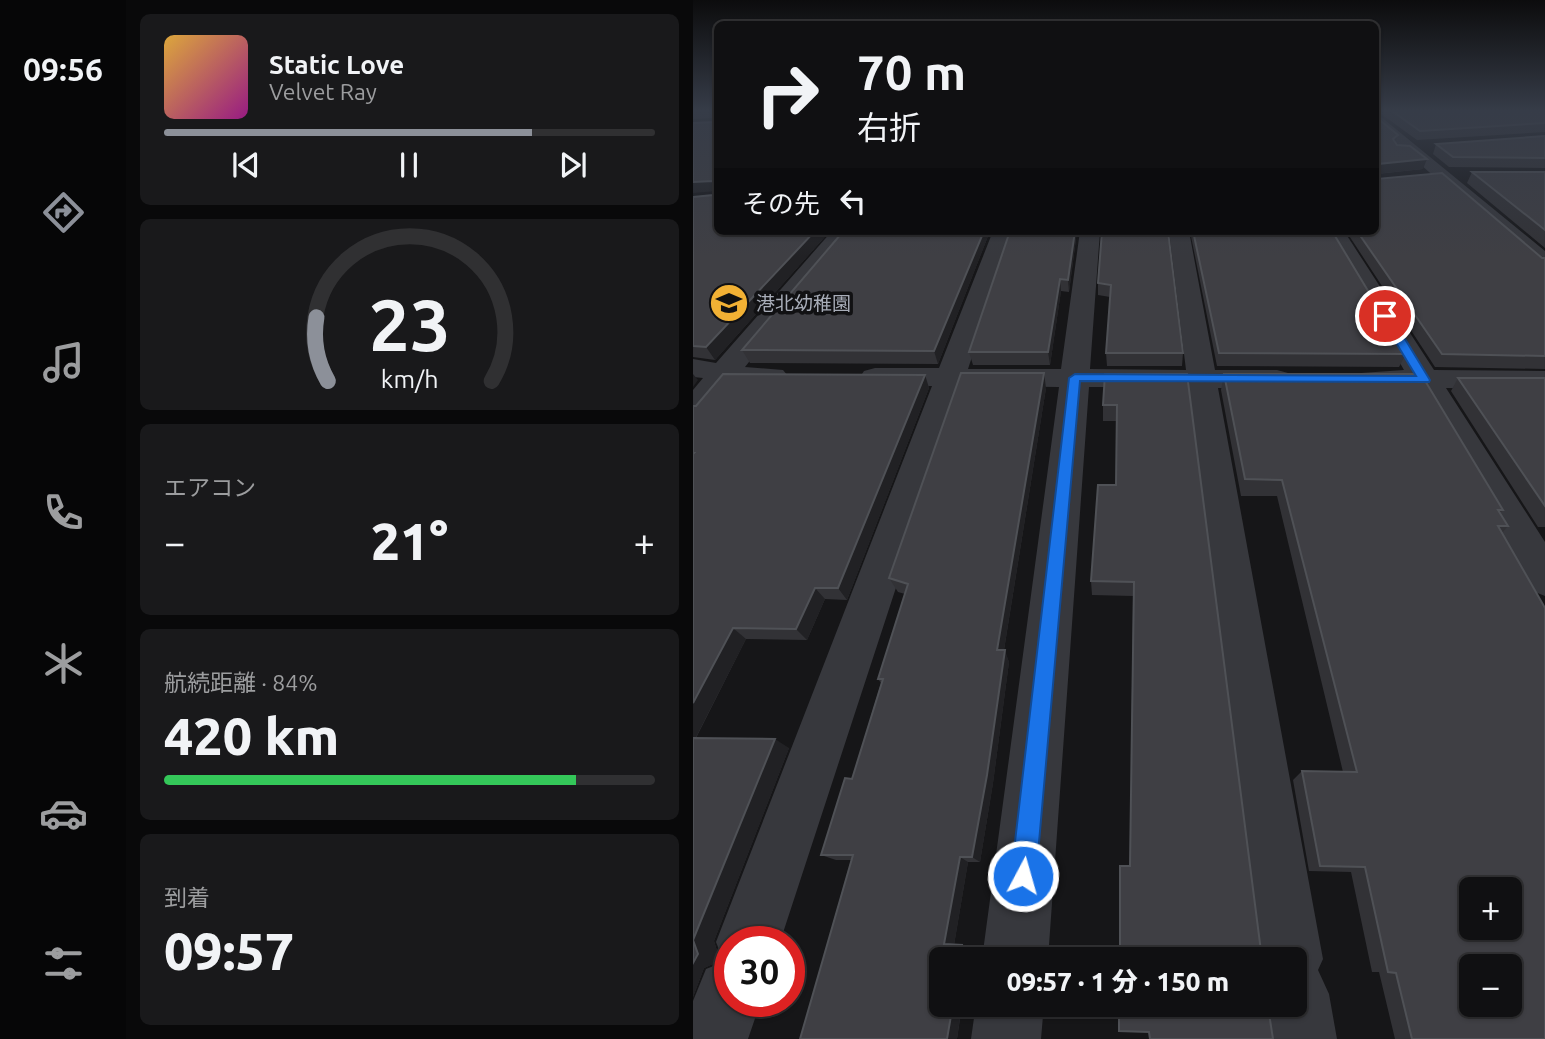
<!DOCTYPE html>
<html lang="ja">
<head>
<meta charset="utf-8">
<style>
	body { margin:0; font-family:Ubuntu,"Noto Sans JP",sans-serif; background:#19191b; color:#f1f3f6; height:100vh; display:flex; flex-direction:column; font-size:26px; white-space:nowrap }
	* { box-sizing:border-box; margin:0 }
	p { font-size:23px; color:#9c9d9f }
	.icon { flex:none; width:38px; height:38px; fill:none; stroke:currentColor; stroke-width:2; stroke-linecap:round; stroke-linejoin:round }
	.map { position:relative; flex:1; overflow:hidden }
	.sheet { display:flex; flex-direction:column; gap:14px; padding:14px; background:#09090a; width:567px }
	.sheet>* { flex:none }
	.top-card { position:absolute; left:21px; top:21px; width:665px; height:214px; border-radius:10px; box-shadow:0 2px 5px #0004,0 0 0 2px #303032; background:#101012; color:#f1f3f6; overflow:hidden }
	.buttons { position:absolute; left:766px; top:877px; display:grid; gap:14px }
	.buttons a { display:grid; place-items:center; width:63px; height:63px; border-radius:10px; background:#101012; box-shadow:0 2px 5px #0004,0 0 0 2px #303032; font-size:35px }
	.speed { position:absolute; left:21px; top:926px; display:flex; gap:14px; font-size:35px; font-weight:700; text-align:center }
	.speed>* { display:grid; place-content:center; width:91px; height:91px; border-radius:50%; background:#101012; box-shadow:0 2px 5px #0004,0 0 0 2px #303032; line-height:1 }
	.speed .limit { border:10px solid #d22; background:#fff; color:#111 }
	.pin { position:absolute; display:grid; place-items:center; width:60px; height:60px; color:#fff; margin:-30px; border:4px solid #fff; border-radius:50%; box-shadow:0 2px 7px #0007 }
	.me { position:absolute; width:77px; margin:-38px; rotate:6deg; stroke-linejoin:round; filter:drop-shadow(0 0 5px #0008) }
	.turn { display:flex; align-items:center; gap:24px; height:147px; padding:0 28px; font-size:32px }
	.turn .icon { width:91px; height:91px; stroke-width:2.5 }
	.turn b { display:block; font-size:49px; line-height:60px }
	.then { display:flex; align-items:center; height:66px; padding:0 28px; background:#0003; gap:14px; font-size:26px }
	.big { font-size:52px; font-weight:800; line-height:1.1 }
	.sheet .tile { flex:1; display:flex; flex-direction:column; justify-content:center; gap:10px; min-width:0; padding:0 24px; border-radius:10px; background:#19191b }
	.sheet .dial { align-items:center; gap:0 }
	.dial svg { height:182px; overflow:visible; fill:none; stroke:#303032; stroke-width:7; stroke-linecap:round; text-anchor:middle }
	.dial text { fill:#f1f3f6; stroke:none }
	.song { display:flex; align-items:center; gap:21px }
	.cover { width:84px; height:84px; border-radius:10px; background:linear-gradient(135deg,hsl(40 70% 55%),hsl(310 70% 35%)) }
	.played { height:7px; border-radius:4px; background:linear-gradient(90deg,#8c9099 75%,#303032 75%) }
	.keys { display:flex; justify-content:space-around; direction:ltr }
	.heat { display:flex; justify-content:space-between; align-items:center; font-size:38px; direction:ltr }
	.charge { height:10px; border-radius:5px; background:linear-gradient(90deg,#34c759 84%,#303032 0) }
	.trip { position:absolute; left:236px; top:947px; width:378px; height:70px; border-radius:10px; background:#101012; box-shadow:0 2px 5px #0004,0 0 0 2px #303032; font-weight:800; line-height:70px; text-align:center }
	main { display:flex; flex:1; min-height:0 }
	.menu { display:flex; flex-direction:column; width:126px; justify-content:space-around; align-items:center; background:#060607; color:#9c9d9f }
	.menu .icon { width:49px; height:49px }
	.menu .selected { color:#8c9099 }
	.menu b { font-size:32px; color:#f1f3f6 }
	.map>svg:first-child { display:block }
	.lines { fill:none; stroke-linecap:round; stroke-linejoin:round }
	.minor { fill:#37383d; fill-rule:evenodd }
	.wall { fill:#323236 }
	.shaded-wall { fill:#212124 }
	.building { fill:#3f3f44; stroke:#4f5156; stroke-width:2; fill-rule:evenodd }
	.route { fill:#1a73e8; stroke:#114b97; stroke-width:2 }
	.labels { text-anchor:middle; stroke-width:7; stroke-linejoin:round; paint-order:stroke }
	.far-poi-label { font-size:19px; fill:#a8adb8; stroke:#111113; text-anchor:start }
</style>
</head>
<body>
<main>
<nav class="menu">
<b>09:56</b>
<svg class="icon selected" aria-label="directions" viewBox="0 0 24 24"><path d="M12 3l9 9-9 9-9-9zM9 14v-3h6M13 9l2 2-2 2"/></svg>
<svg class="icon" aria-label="music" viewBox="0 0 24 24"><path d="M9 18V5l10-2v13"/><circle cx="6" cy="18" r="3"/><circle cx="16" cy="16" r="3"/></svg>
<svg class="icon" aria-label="phone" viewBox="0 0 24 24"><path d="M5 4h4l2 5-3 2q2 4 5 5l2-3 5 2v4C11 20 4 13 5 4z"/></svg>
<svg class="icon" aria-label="climate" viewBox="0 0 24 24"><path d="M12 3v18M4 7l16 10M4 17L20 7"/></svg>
<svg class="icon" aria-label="car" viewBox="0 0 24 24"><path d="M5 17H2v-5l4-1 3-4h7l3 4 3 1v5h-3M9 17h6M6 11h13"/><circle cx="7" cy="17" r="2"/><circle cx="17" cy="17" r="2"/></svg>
<svg class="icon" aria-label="filters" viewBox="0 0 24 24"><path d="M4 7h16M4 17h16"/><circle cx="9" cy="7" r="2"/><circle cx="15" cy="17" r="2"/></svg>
</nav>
<section class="sheet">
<div class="tile">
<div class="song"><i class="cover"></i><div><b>Static Love</b><p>Velvet Ray</p></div></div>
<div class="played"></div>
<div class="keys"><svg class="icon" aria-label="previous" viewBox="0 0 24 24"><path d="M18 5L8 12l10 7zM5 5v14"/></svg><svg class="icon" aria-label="pause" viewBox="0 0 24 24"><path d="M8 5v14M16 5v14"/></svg><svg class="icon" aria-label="next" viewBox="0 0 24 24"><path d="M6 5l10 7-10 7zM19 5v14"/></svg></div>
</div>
<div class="tile dial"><svg viewBox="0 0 100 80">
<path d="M14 69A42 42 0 1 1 86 69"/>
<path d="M14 69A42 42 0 0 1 9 41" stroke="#8c9099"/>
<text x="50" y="56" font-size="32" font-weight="700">23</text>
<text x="50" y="72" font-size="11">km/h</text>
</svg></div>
<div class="tile"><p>エアコン</p>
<div class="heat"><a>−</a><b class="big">21°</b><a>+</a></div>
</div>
<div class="tile"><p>航続距離 · 84%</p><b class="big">420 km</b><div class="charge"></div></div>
<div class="tile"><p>到着</p><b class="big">09:57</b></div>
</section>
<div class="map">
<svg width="852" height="1039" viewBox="0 0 852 1039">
	<rect width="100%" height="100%" fill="#161618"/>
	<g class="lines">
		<path class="minor" d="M682,112l170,139v19l-8,-2 -162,-144z
			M139,231h21l-108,136 38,3 5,6 -5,6 -10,3 -42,-1 -27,33 -11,3v-30l10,-12 -10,-1v-18l23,4z
			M300,231h20l-45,138h93l19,-138h20l-10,138 96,1 -17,-139h20l26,139h62l11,3 4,6 -4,6 -11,3h-59l105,571 -5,11 11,24 8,45h-70l-5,-35h33v-45h-38l-69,-572h-99l-41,572h-66l77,-572 -97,-1 -182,556h-50v59h31l-13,38h-55v-38l13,-32 18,-7 -8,-20 216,-556h-57l-11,-3 -4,-6 4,-6 11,-3h64z
			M631,231h20l90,139 111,1v18l-99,-1 99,154v54l-15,-6 -116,-202 -53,-3 -4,-6 4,-6 43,-3z
			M283,1004h68l-3,35h-70z"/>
	</g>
	<path class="wall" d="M0,111h24v120h113l-115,129 -22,-3v-160l20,-2 2,-77 -22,1z
		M684,111h168v21l-128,8z
		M682,116l23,19 -3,7 28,27 -46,5v5l168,79v111l-110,-2 -89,-136h29z
		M852,136v32l-96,-1 -16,-13 3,-10z
		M779,172h73v76l-78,-65z
		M174,231h123l-52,133 -188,-1 -8,-13z
		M384,231l-8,61 -8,-1 -11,74h-77l-4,-13z
		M409,231l81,122 -1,13h-75l-1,-13 4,-56 -12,-2v-12z
		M497,231h142l74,123 -7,13 -182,-1z
		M494,374l-57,492 3,-270 -41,-1 -1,-14 25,-96 1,-64h-14v-16z
		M531,374l279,136 -3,3 8,13 -6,7 43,506h-150l-16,-67h-7l-21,-100 -42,-1 -16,-91 9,-9 41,1 -66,-276h-36l-20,-106z
		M232,375l4,13 -82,212 -22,-1 -18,41 -61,-1 -50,99 93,10 -75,193 4,13 -3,9 -11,5 -11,29v-591z
		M765,378h87v149h-7l-87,-136z
		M353,388l-42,262 5,12 -16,121 -13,79h-12l-14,83 17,1 -14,93h-157l51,-179h-15l-15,-5 31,-76 29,-96 -3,-4 27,-85 -7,-2 -9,-14z"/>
	<path class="shaded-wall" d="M734,159l-4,10 -48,5 3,-10z
		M20,181l4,10 -24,2v-11z
		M122,231h15l-115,129 -9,-13z
		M291,231h6l-52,133 -4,-13z
		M382,231h2l-8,61 -1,-12z
		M367,279l1,12 -11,74 -2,-13z
		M351,373l2,15 -44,274 -5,-12z
		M0,374l5,6 -5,7z
		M232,375l4,13 -82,212 -9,-12z
		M122,588l10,11 -18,41 -11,-11z
		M40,628l13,11 -53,104v-40z
		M312,650l4,12 -16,121 -13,79 -8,-5z
		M82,739l14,9 -75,193 4,13 -3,9 -11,5 -11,29v-57z
		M267,857l8,5 -14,83 -10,-1z
		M269,945l9,1 -2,13h-9z
		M260,1004h9l-5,35h-10z"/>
	<path class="building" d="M21,111h3v120h98l-109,116 -13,-1v-149l20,-2v-14l-20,1v-59l22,-1v-10z
		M699,111h153v12l-125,8z
		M682,116l23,19 -5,4 4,6 13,1 17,13 -49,5 -1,15 65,-6 100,85h3v98l-103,-2 -85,-123h18z
		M852,136v22l-92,-1 -17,-13z
		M779,172h73v58z
		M174,231h117l-50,120 -192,-1 99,-116z
		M317,231h65l-7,49 -8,-1 -12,73h-79z
		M409,231h66l15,122h-77l5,-68 -13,-2z
		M500,231h139l74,123 -187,-1z
		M268,373h83l-47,277h8l-18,125 -15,82h-12l-16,87 18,1 -2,14h-19v45h12l-6,35h-147l53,-184h-32l24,-77 7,1 31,-100h-5l30,-95 -19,-6z
		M30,374l202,1 -87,213h-23l-19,41 -63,-1 -40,75v-249l1,-1h-1v-47h3z
		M412,374h82l75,585h-142v-93h10l4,-284 -43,-1 7,-96h18l1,-80h-14z
		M531,374h197l82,136h-5l10,16h-10l47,82v431h-133l-16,-66 -8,-1 -23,-105 -45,-1 -18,-95 55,1 -75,-292 -37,-1zM779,889h38v39h-38zM779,966h38v38h-38z
		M765,378h87v128z
		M0,738l82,1 -82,201 5,14 -5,9z
		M426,1004h152l-3,3 5,32h-123l-1,-7 -30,-1z"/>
	<linearGradient id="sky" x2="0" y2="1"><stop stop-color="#0c0c0d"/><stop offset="0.43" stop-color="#363c48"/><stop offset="1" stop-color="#363c48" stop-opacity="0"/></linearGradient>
	<rect width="852" height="257" fill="url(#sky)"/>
	<path class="route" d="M689,314l9,2 39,64 -1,2 -349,-1 -44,495 -4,9 -9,3 -9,-3 -3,-9 58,-498 6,-4 341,2 -36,-60z"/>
	<defs>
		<g id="school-disc" transform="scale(2.0125)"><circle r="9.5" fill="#f2b134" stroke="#111113"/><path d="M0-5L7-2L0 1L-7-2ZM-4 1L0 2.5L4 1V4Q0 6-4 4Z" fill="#111"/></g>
	</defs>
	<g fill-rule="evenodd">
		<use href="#school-disc" x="36" y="303"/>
	</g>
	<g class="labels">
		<g class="far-poi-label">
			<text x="63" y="310">港北幼稚園</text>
		</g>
	</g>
</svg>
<div class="buttons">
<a>+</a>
<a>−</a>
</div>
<div class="speed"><div class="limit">30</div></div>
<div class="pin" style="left:692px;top:316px;background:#d93025"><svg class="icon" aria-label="arrive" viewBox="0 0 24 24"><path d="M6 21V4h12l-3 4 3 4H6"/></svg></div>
<svg class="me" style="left:330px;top:876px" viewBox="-20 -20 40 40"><circle r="17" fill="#1a73e8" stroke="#fff" stroke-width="3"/><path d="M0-11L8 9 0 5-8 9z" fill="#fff"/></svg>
<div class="trip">09:57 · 1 分 · 150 m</div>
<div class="top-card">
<div class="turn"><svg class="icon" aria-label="right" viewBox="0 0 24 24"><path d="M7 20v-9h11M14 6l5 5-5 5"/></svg><div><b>70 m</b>右折</div></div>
<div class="then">その先<svg class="icon" aria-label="left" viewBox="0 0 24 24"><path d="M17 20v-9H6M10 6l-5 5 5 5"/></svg></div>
</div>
</div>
</main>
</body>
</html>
